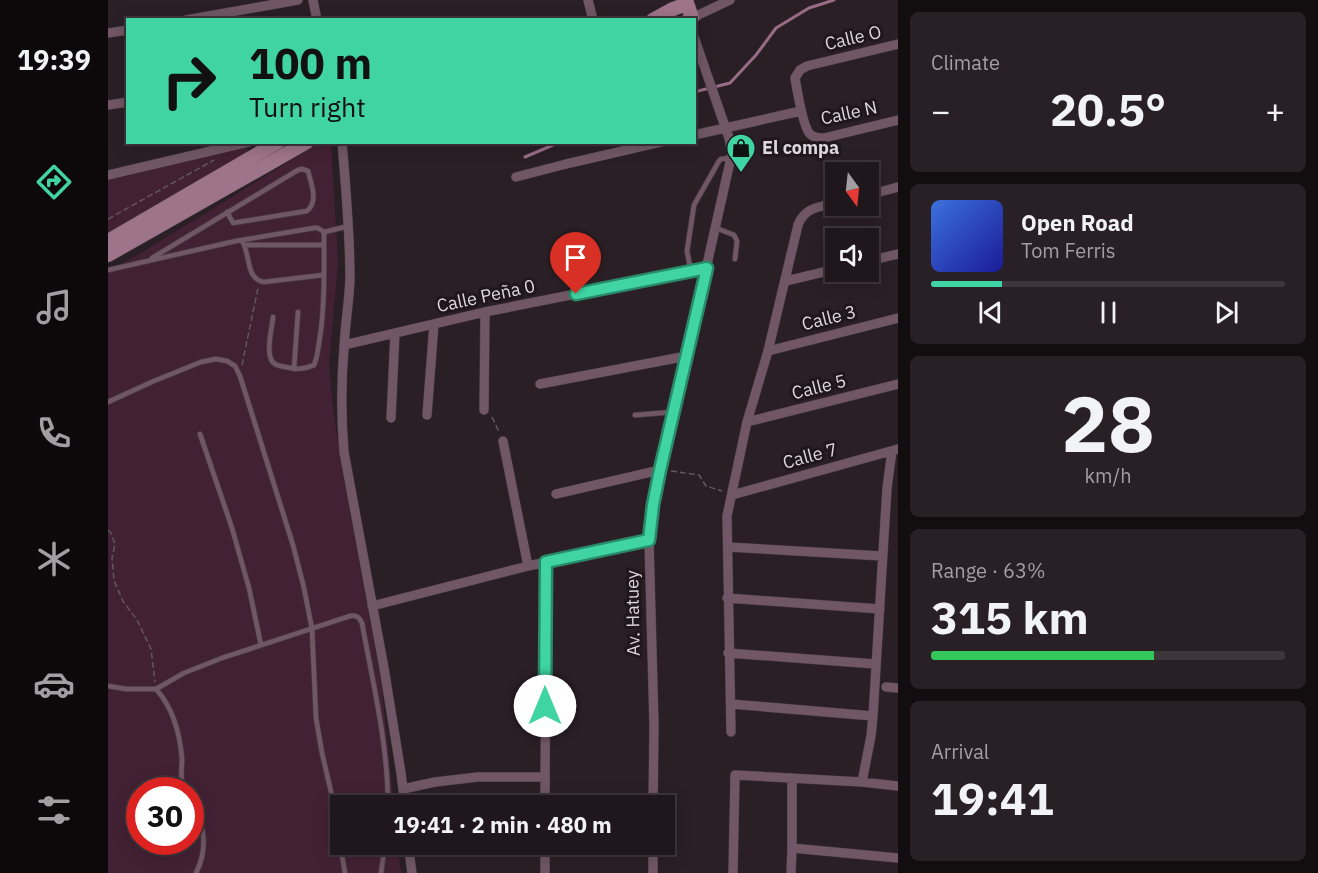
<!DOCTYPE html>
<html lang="en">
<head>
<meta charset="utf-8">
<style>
	body { margin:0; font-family:"IBM Plex Sans",sans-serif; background:#282025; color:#f1f3f6; height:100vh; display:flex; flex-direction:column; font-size:22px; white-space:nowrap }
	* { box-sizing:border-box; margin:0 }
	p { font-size:20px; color:#a29fa3 }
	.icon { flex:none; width:33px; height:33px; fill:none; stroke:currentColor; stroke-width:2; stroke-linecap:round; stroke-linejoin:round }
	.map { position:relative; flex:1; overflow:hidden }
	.side { display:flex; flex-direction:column; gap:12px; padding:12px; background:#120d0f; width:420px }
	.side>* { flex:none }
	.top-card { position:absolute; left:18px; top:18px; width:570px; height:126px; border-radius:0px; box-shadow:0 3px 15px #0003,0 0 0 2px #3d363b; background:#3fd4a2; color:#111; overflow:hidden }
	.needle { width:39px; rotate:165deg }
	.controls { position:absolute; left:717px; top:162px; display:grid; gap:12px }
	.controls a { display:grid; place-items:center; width:54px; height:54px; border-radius:0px; background:#20171c; box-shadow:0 3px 15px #0003,0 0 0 2px #3d363b; font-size:30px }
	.speed { position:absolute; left:18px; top:777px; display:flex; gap:12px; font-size:30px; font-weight:700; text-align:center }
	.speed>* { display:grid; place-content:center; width:78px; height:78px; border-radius:50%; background:#20171c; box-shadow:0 3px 15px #0003,0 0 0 2px #3d363b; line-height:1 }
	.speed .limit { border:9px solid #d22; background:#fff; color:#111 }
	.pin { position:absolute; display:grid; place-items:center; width:51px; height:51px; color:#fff; margin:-62px -26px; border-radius:50% 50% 50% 0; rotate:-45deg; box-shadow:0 0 6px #0007 }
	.pin .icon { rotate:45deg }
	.me { position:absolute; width:66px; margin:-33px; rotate:0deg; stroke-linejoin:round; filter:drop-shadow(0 0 4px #0008) }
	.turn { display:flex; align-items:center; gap:21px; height:126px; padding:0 24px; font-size:27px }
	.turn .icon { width:78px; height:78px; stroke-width:2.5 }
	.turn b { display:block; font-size:42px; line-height:51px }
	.big { font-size:45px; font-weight:700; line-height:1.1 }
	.side .widget { flex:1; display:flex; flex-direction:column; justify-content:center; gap:9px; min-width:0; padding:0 21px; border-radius:9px; background:#282025 }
	.side .dial { align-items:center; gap:0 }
	.dial b { font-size:78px; line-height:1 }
	.song { display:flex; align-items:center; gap:18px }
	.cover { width:72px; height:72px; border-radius:9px; background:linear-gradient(135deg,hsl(220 70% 55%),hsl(240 70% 35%)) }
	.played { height:6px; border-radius:3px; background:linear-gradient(90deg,#3fd4a2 20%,#3d363b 20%) }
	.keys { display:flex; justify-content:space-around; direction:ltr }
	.heat { display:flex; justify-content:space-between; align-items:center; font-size:33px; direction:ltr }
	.charge { height:9px; border-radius:4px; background:linear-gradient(90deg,#34c759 63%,#3d363b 0) }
	.trip { position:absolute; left:222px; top:795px; width:345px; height:60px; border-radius:0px; background:#20171c; box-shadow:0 3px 15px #0003,0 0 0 2px #3d363b; font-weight:700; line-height:60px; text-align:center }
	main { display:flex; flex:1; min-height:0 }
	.tabs { display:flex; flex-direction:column; width:108px; justify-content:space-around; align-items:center; background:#0d090b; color:#a29fa3 }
	.tabs .icon { width:42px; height:42px }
	.tabs .selected { color:#3fd4a2 }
	.tabs b { font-size:27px; color:#f1f3f6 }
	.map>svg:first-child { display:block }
	.green { fill:#432134; fill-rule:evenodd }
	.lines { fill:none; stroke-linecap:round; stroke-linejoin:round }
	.stream { stroke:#976d85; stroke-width:3 }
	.service-casing { stroke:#473c42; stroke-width:6 }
	.minor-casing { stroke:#473c42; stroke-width:10 }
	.secondary-casing { stroke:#473c42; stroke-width:15 }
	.path { stroke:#61575d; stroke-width:1.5; stroke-dasharray:6 3; stroke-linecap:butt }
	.service { stroke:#715765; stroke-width:4.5 }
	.minor { stroke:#715765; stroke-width:9 }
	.secondary { stroke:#9e748a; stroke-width:14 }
	.route-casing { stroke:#298a69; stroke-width:15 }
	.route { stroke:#3fd4a2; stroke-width:10 }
	.labels { text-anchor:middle; stroke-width:6; stroke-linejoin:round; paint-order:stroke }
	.street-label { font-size:18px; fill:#dfd7db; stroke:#20161b }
	.poi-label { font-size:18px; font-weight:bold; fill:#dfd7db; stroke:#20161b; text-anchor:start }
</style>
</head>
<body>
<main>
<nav class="tabs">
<b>19:39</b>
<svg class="icon selected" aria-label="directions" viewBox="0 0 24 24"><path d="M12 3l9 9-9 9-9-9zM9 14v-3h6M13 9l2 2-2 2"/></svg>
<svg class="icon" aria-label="music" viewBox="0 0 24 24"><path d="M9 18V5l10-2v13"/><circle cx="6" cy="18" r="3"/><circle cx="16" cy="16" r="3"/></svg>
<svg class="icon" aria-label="phone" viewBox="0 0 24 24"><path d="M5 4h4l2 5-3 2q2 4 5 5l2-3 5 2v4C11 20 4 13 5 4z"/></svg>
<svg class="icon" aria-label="climate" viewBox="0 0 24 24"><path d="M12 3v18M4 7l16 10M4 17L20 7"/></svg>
<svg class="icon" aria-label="car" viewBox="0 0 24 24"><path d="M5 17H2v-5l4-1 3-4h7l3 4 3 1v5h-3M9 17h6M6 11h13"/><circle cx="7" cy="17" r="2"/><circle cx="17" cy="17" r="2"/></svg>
<svg class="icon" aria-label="filters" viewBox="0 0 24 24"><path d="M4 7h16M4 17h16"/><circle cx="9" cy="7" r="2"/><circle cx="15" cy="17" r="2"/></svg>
</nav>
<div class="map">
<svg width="790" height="873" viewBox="0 0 790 873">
	<rect width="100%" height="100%" fill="#2a1f25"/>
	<path class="green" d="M211,143h12l7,120 -9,100 4,45 10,67 38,206 13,124 -54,1v38l58,1 3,28h-293v-602l33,-18zM32,790h50v52h-50z
		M137,148h2l1,2 -1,3 -139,81v-55z"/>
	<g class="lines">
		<path class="stream" d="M586,92l36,-9 26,-28 20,-27 33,-20 25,-8
			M417,157l35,-15"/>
		<g class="service-casing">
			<path id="service" d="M608,228l18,7 3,6 -2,18
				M216,232l25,-6
				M134,241c9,13 3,38 22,41l59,-7
				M137,245h79
				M44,258l146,-88 4,-1 6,2c3,13 11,30 -1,40l-74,12 -6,-11
				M0,270l128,-29 78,-13h4l6,4c0,35 1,71 -4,105 -2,10 -2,19 -6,28 -10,5 -19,4 -29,2 -3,-1 -7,-1 -10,-3 -11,-6 -3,-36 -2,-47
				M583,271l-4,-20 7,-46 25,-44 2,-2 10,-1
				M186,369l4,-57
				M0,402l46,-21 47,-19 15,-3 11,2 8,5 5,10 53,169 11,43 8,41 4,89 6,35 10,43 13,77
				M527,415l39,-3
				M92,434l32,94 17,60 12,57
				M0,686l18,3h30l28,-16 38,-15 128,-42c7,-1 9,1 12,7 11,61 26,121 26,183
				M48,689c17,19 24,45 26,70 0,11 -3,21 4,31
				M82,798c14,25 19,49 6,75
				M273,873l4,-29"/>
		</g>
		<g class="minor-casing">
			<path id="minor" d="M205,0l4,20
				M480,0l5,20
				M78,20l112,-20
				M584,20v-2l38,-18
				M0,33l20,-3
				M790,44l-91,22 -7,4 -5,8c2,12 8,49 15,56 4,4 9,4 14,4l74,-18
				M0,105l20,-3
				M586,135l107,-24
				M234,142c4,46 8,92 8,137 -1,24 -5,46 -6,69 -3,35 -3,69 0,104l40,216 17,105 4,33
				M0,175l141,-33
				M408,177l50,-13 95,-22
				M760,195l30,-8
				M760,261l30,-7
				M678,281l50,-12
				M236,345l141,-33 222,-44
				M660,351l130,-33
				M432,384l147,-28
				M376,410l1,-98
				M319,415l7,-91
				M283,418l4,-85
				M639,422l151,-38
				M395,441l25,125
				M448,494l104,-24
				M624,495l166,-46
				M620,547l154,9
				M619,598l153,11
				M264,606l156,-40 121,-26
				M620,653l147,11
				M778,687l12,1
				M623,704l142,12
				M623,732l-4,-216 20,-94 21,-71 30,-126c7,-18 21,-18 38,-22
				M754,782l9,-46 2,-20 14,-228 5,-37
				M295,789l32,-7 43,-5h67
				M437,806l1,-244
				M545,806l1,-81 -5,-185 4,-35 79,-352 -3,-15 -35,-101
				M300,844l4,29
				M684,848l106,10
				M437,873v-29
				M545,873v-29
				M625,873l2,-98 127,7 36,4
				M683,873l1,-25v-70"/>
		</g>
		<g class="secondary-casing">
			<path id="secondary" d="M578,0l6,18 -4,2
				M545,20l20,-11 14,-5
				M0,241l170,-99
				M0,255l199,-113"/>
		</g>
		<path class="path" d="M0,219l106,-59
			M134,365l16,-77
			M384,417l7,15
			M563,471l28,4 7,11 16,5
			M0,530l3,3 4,11 -3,14 2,23 9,20 14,19 14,29 4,33"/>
		<use href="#service" class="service"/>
		<use href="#minor" class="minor"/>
		<use href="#secondary" class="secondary"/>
	</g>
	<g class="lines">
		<g class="route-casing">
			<path id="route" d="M437,706l1,-144 103,-22 4,-35 7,-35 47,-202 -131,26"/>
		</g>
		<use href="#route" class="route"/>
	</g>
	<defs>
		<g id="shop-pin" transform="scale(1.5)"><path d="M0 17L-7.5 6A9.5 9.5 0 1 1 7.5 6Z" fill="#3fd4a2" stroke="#20161b"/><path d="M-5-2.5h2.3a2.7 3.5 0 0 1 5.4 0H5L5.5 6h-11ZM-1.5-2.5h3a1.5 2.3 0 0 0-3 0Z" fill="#111"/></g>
	</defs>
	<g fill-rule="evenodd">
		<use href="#shop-pin" x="633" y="148"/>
	</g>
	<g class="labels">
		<g class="street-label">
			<text transform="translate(745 38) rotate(-13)" y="6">Calle O</text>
			<text transform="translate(741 113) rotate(-12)" y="6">Calle N</text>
			<text transform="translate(378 296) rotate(-12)" y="6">Calle Peña 0</text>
			<text transform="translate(721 318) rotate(-14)" y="6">Calle 3</text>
			<text transform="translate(711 387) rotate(-14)" y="6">Calle 5</text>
			<text transform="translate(702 456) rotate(-15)" y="6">Calle 7</text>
			<text transform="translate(525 613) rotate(-91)" y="6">Av. Hatuey</text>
		</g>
		<g class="poi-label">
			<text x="654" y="154">El compa</text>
		</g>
	</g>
</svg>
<div class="controls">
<a><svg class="needle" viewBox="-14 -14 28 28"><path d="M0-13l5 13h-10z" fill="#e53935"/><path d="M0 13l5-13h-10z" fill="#a29fa3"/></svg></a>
<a><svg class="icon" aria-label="sound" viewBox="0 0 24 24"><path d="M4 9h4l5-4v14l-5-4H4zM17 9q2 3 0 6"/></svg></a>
</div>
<div class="speed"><div class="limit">30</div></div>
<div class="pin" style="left:468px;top:294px;background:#d93025"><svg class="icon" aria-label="arrive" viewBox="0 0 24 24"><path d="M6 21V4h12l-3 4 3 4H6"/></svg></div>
<svg class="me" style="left:437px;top:706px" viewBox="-20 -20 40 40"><circle r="19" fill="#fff"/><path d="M0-13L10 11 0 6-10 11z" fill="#3fd4a2"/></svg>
<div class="trip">19:41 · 2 min · 480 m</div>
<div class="top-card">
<div class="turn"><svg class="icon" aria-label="right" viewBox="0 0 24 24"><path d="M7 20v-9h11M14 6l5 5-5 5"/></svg><div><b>100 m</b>Turn right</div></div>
</div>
</div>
<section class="side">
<div class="widget"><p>Climate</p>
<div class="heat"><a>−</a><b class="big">20.5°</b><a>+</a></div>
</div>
<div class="widget">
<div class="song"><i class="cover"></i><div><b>Open Road</b><p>Tom Ferris</p></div></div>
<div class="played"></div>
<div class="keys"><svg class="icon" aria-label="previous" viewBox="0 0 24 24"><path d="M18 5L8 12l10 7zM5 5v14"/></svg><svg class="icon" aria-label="pause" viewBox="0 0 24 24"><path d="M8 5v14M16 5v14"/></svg><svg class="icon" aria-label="next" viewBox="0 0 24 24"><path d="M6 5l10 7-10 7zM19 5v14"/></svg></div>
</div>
<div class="widget dial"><b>28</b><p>km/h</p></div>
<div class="widget"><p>Range · 63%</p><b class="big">315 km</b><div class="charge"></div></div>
<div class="widget"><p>Arrival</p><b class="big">19:41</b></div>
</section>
</main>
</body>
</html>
